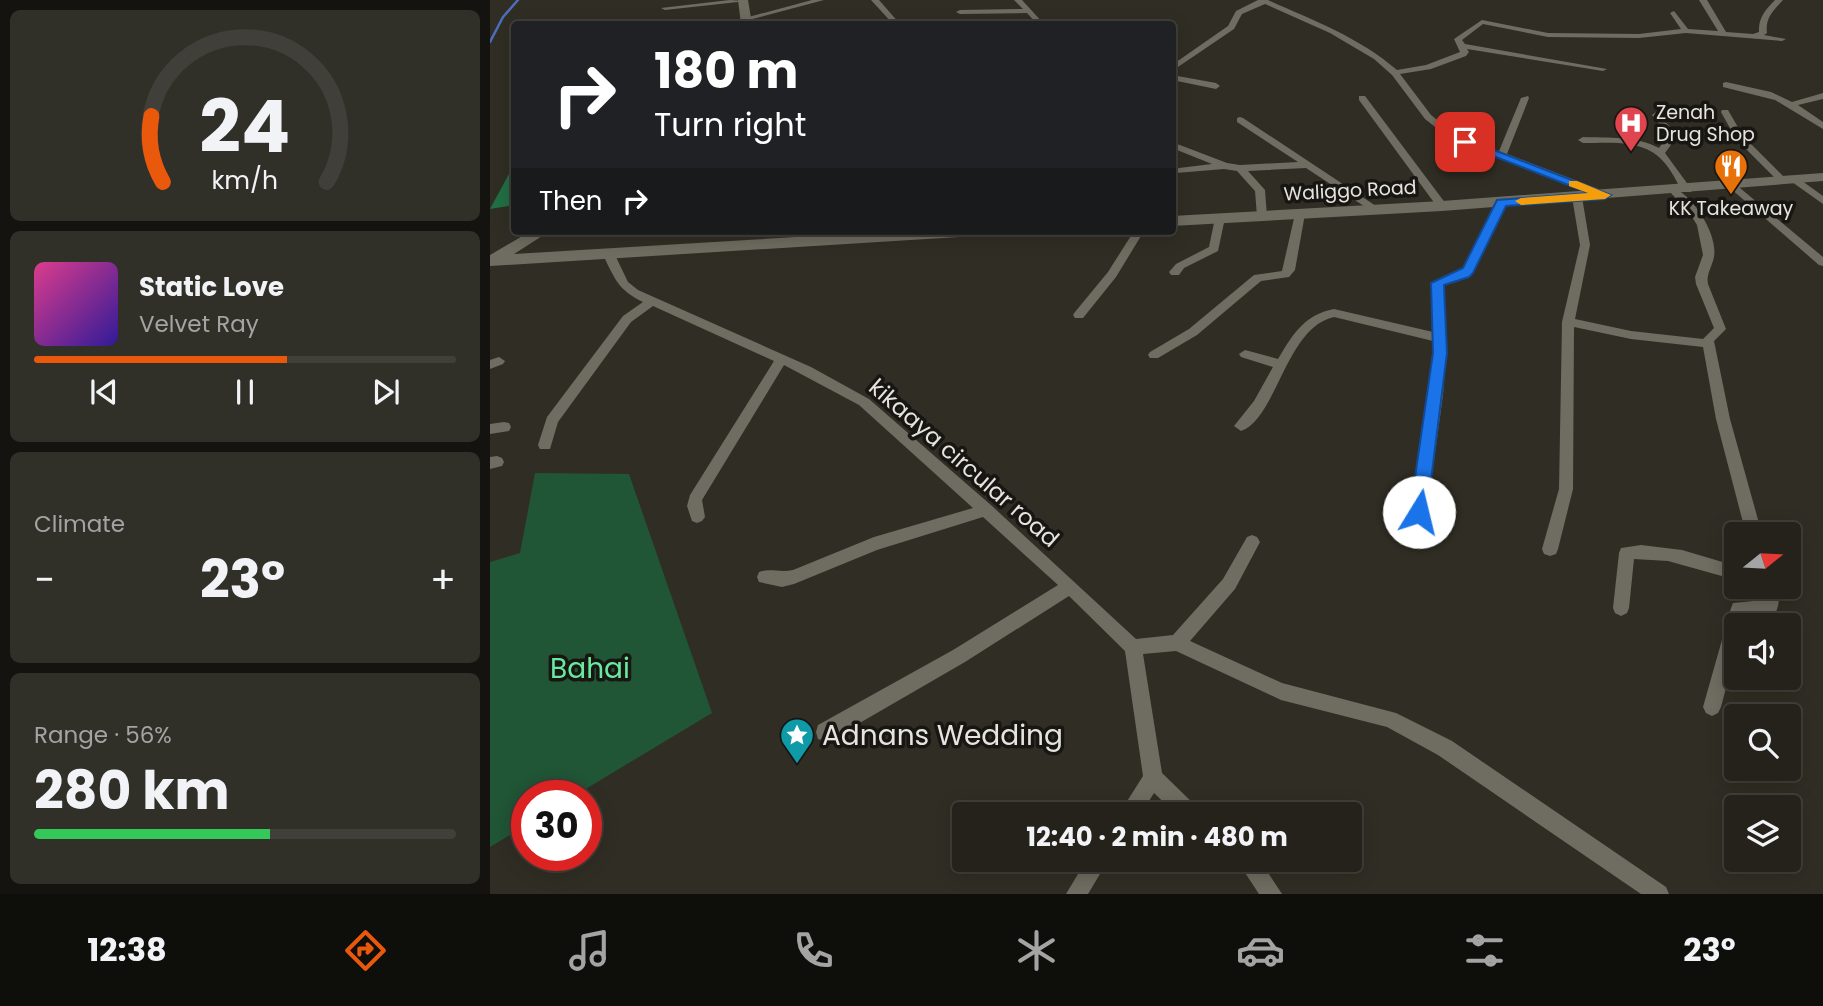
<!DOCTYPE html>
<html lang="en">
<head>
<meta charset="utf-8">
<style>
	body { margin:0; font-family:Poppins,sans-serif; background:#302f28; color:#f1f3f6; height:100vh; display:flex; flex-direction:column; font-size:26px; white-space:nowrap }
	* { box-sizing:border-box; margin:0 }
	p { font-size:23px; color:#a3a4a3 }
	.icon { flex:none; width:38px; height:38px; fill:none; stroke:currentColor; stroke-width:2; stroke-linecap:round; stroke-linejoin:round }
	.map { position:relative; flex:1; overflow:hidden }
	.panel { display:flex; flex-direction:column; gap:10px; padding:10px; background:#14130f; width:490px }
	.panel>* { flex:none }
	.banner { position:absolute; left:21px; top:21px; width:665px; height:214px; border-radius:7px; box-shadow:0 4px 18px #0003,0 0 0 2px #413f3a; background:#202124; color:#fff; overflow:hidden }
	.needle { width:46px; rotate:72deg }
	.controls { position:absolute; left:1234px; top:522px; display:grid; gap:14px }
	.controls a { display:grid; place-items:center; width:77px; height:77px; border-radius:7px; background:#24221b; box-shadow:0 4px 18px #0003,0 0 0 2px #413f3a; font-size:35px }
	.speed { position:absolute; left:21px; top:780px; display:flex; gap:14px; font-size:35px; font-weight:700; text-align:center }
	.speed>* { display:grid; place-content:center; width:91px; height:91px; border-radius:50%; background:#24221b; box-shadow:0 4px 18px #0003,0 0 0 2px #413f3a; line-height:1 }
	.speed .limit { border:10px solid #d22; background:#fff; color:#111 }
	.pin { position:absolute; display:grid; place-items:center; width:60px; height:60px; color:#fff; margin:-30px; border-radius:14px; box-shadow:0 4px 10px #0006 }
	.me { position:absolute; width:77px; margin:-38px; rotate:9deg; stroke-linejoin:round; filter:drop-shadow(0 0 5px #0008) }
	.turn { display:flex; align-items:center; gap:24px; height:147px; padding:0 28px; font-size:32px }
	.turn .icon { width:91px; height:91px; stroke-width:2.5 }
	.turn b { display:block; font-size:49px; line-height:60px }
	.then { display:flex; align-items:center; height:66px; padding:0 28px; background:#0003; gap:14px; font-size:26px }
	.big { font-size:52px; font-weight:700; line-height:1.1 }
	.panel .widget { flex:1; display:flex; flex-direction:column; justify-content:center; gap:10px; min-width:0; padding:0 24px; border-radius:10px; background:#302f28 }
	.panel .dial { align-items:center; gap:0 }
	.dial svg { height:182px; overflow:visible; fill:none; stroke:#413f3a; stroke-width:7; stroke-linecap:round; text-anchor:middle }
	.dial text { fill:#f1f3f6; stroke:none }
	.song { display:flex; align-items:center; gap:21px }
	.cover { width:84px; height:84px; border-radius:10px; background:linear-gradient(135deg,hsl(330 70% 55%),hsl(250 70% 35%)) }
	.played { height:7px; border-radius:4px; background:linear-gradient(90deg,#ea580c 60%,#413f3a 60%) }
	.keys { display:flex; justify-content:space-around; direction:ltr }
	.heat { display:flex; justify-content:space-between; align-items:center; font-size:38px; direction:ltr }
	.charge { height:10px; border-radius:5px; background:linear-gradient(90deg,#34c759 56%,#413f3a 0) }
	.trip { position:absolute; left:462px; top:802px; width:410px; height:70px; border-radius:7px; background:#24221b; box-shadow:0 4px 18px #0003,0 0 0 2px #413f3a; font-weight:700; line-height:70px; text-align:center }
	.tab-bar { display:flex; height:112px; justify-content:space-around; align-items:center; background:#0e0e0b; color:#a3a4a3 }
	.tab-bar .icon { width:49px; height:49px }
	.tab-bar .on { color:#ea580c }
	.tab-bar b { font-size:32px; color:#f1f3f6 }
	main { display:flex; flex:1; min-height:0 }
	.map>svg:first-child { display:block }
	.green { fill:#205536 }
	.forest { fill:#216f44 }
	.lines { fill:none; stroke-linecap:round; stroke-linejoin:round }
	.stream { stroke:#4d6ebc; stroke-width:2.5 }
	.street { fill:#6f6c61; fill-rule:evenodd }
	.secondary { fill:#6f6c61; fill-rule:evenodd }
	.route { fill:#1a73e8; stroke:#114b97; stroke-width:2 }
	.slow { fill:#f59e0b }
	.labels { text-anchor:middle; stroke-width:7; stroke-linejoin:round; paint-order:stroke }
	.far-poi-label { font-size:19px; fill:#e6e4de; stroke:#171612; text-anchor:start }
	.far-street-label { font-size:19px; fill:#e6e4de; stroke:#171612 }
	.street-label { font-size:23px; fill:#e6e4de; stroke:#171612 }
	.near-park-label { font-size:28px; fill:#68e99e; stroke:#171612 }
	.near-poi-label { font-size:28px; fill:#e6e4de; stroke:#171612; text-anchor:start }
</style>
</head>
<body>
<main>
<section class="panel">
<div class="widget dial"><svg viewBox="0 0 100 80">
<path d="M14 69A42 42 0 1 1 86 69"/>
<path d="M14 69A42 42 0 0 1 9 40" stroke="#ea580c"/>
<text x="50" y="56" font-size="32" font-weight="700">24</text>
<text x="50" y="72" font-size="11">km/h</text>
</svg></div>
<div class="widget">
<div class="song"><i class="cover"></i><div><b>Static Love</b><p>Velvet Ray</p></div></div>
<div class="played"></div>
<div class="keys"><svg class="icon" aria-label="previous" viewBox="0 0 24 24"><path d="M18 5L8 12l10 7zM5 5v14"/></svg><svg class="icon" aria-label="pause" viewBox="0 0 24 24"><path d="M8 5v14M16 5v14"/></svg><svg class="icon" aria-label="next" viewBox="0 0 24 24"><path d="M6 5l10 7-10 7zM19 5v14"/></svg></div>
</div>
<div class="widget"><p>Climate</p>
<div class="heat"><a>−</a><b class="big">23°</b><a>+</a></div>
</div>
<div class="widget"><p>Range · 56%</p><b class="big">280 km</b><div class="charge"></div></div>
</section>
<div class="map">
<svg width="1333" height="894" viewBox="0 0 1333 894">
	<rect width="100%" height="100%" fill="#302e24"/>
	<path class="green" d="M45,473l94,1 83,239 -138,83h-47v29l-37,22v-285l30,-9z"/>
	<path class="forest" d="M24,171v34l-24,4 20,-37z"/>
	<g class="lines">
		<path class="stream" d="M0,42l13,-25 15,-17"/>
		<path class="street" d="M240,0l17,1 -82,9 -4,-2z
			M322,0h12l-79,21 -4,-2z
			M381,0h8l21,24h-7z
			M524,0h8l22,24h-7l-10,-11 -67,1 -4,-2 4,-2 63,-1z
			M768,0h10c45,20 91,37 129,70l29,-5 34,-13 -6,-13 28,-19 66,13 91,1 42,-5 -11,-16 4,-2 14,18 30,2 -19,-31h8l19,32 27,2 6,-2c-1,-14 7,-23 16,-32h8c-10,11 -18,18 -16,33l-3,2 22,4 -4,2 -96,-8 -47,5 -91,-1 -65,-13 -21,16 3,4 142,25 -4,2 -136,-22 2,3 -3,4 -35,13 -31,5 31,41 24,19 44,17 22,-53 7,-2 1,2 -22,56 102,39 1,2 -5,3 -156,-60 -24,-19 -33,-44 -18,-16 -44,-26 -65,-29 -23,10 -8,15 -62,42v-6l56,-39 8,-15z
			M682,75l44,8 4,3 -4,3 -44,-9z
			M1236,82l45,10 21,10 31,-9v6l-25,6 25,17v7l-48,-29 -52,-13v-4z
			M869,96h6l81,108v4h-8l-79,-108z
			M1232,110h6l15,26 43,43v4h-6l-44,-44 -15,-27z
			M1166,112l17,18 3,8 -11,15 27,37 -1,2h-8c-7,-11 -12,-23 -21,-32 -19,-21 -53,-17 -79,-17l-5,-3 5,-3c25,1 53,-1 76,11l7,-10 -1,-6 -13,-17z
			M750,117l3,1 139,92 -1,2h-8l-67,-44 -58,3 17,19 2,26 -5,3 -5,-3 -2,-25 -18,-20 -13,-2 -48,4v-4l3,-1 33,-4 -40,-16v-6l55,21 13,2 58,-3 -61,-40v-4z
			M1302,178h6l25,18v8l-31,-22z
			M1244,183l89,74v9l-4,-1 -89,-77 -1,-2z
			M1184,188c20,9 44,47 40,69 -2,10 -8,17 -6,27l18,45 -12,12 16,78 32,115h-16l-30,-115 -13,-72 -72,-8 -57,-12 -1,162 -15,60 -2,5 -6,2 -6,-2 -2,-5 17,-60 3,-167 18,-77 -8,-48 5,-3 5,3 8,48 -15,74 56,12 72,8 11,-11 -18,-44 -1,-7 8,-22 -6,-30 -8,-13 -20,-21z
			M1011,200l5,3 -33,69 -4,5 -26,8 3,68 -3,42 -16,117 -16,26 -5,2 -5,-2 -3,-5 14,-22 17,-116 4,-54 -99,-24c-48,10 -57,101 -93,114l-7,-5 20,-25 19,-34 -32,-10 -2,-3 6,-4 33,9c15,-25 26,-44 56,-50l99,23 -2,-49 33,-15 32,-65z
			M810,211l5,3 -10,56 -6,7 -28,4 -64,54 -39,23h-8l-2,-3 2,-3 39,-23 65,-54 28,-4 13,-57z
			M730,215l5,3 -7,33 -34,17 -5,7h-8l-2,-3 7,-8 33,-17 6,-29z
			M644,231h10l-28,46 -33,41h-8l-2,-3 2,-3 33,-40z
			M119,252l6,3 13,27 10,8 173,77 58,32 123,107 144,133 37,-4 50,-56 24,-42 5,-2 5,2 3,5 -25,47 -45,52 92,42 114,30 56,28 214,146 3,7h-28l-203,-139 -51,-28 -106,-27 -105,-49 -33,3 19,119 35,34 3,7h-24l-22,-21 -13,21h-22l24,-38 -18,-125 -56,-55 -104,66 -133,77 -7,2 -7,-2 -2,-7 2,-7 135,-75 105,-65 -75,-68 -106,33 -83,34 -12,3 -23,-5 -2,-5 2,-5c11,-4 22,1 34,-2l81,-33 99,-29 -114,-103 -75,-40 -82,135 3,17 -3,4 -5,2 -5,-2 -5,-15 3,-11 84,-134 -121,-55 -22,16 -73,100 -8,27h-10l-2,-4 9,-28 76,-101 20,-14c-25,-12 -28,-23 -40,-47z
			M9,357l6,4 -2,3 -13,5v-9z
			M14,422l5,1 2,4 -2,4 -19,3v-10z
			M7,456l5,2 2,4 -2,4 -12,3v-12z
			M1151,545l41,5 54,16v14l-68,-19 -34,-2 -5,49 -2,5 -6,3 -6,-3 -2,-5 6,-55 2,-5z
			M1271,586h16c2,11 3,16 -1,26l-31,3 -2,10h-7v25l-15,57 -3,6 -6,3 -6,-3 -3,-6 28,-99 2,-5 31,-3z
			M597,859h22l-21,35h-22z
			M746,859h23l23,35h-23z"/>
		<path class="secondary" d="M248,0h10l4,24h-11z
			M1333,173v8l-381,30 -270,15v-10l270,-15z
			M41,231h19l-36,23 383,-23h86l-8,5 -485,30v-11z"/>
	</g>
	<path class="route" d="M975,139l146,56 -6,4 -99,7 -33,67 -4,4 -25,8 3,68 -20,159 -2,5h-12l-3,-5 23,-159 -2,-70 32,-15 34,-68 92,-7 -127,-49 -2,-2z"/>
	<path class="slow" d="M1079,181h8l34,14 -6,4 -84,6 -6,-4 6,-3 67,-5 -19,-7z"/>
	<defs>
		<g id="hospital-pin" transform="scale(1.75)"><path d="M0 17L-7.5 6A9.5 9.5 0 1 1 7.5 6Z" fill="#e0444e" stroke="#171612"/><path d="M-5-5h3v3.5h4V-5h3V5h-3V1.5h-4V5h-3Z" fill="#fff"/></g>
		<g id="restaurant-pin" transform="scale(1.75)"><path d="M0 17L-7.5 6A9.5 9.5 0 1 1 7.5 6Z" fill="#e8710a" stroke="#171612"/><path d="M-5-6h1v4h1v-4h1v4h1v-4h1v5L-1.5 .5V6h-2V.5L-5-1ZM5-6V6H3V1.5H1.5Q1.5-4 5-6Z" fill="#fff"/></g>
		<g id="sight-pin" transform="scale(1.75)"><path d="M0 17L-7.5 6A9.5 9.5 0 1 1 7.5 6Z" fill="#0f9aa8" stroke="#171612"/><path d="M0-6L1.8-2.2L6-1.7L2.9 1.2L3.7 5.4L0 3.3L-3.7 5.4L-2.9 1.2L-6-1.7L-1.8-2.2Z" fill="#fff"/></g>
	</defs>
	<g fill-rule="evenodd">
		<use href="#hospital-pin" x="1141" y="123"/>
		<use href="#restaurant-pin" x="1241" y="166"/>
		<use href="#sight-pin" x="307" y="735"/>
	</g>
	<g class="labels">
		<g class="far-poi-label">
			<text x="1166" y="119">Zenah<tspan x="1166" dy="22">Drug Shop</tspan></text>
			<text x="1241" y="215" text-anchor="middle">KK Takeaway</text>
		</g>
		<g class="far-street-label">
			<text transform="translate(860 190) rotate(-3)" y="7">Waliggo Road</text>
		</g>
		<g class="street-label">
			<text transform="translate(474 463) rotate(41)" y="8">kikaaya circular road</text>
		</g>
		<g class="near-park-label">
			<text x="100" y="678">Bahai</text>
		</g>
		<g class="near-poi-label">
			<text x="332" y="745">Adnans Wedding</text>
		</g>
	</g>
</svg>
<div class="controls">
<a><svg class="needle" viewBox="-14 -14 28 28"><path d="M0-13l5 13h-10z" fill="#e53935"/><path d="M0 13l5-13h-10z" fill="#a3a4a3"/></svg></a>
<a><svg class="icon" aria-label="sound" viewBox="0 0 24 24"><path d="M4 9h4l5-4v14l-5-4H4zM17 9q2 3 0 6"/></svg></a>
<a><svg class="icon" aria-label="search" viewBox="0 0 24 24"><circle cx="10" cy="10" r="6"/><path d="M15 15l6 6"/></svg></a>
<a><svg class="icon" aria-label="layers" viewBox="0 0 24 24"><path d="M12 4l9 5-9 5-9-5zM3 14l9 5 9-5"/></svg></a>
</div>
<div class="speed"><div class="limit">30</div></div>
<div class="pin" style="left:975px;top:142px;background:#d93025"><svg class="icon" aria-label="arrive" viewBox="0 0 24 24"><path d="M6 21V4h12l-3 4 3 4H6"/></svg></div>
<svg class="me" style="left:929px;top:512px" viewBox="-20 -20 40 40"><circle r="19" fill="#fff"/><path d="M0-13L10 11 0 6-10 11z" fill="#1a73e8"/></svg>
<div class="trip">12:40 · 2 min · 480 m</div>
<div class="banner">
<div class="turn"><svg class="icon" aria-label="right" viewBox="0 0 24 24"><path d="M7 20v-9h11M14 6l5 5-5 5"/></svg><div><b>180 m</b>Turn right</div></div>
<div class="then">Then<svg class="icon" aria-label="right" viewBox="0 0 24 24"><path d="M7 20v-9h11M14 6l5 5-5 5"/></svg></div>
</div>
</div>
</main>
<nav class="tab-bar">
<b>12:38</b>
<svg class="icon on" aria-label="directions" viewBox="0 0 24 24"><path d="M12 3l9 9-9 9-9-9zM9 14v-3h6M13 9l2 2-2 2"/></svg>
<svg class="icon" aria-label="music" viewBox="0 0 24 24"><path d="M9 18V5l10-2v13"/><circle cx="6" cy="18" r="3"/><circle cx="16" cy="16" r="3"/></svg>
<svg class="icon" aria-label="phone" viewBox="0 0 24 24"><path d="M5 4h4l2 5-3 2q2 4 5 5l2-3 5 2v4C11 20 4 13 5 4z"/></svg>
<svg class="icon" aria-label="climate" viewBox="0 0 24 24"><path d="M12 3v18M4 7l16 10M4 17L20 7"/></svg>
<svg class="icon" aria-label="car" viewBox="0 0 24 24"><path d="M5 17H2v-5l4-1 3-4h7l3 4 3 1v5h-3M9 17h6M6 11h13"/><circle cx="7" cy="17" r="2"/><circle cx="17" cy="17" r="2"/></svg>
<svg class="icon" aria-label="filters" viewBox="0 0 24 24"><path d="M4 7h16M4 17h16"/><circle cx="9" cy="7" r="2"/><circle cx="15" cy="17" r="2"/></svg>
<b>23°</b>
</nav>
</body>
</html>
